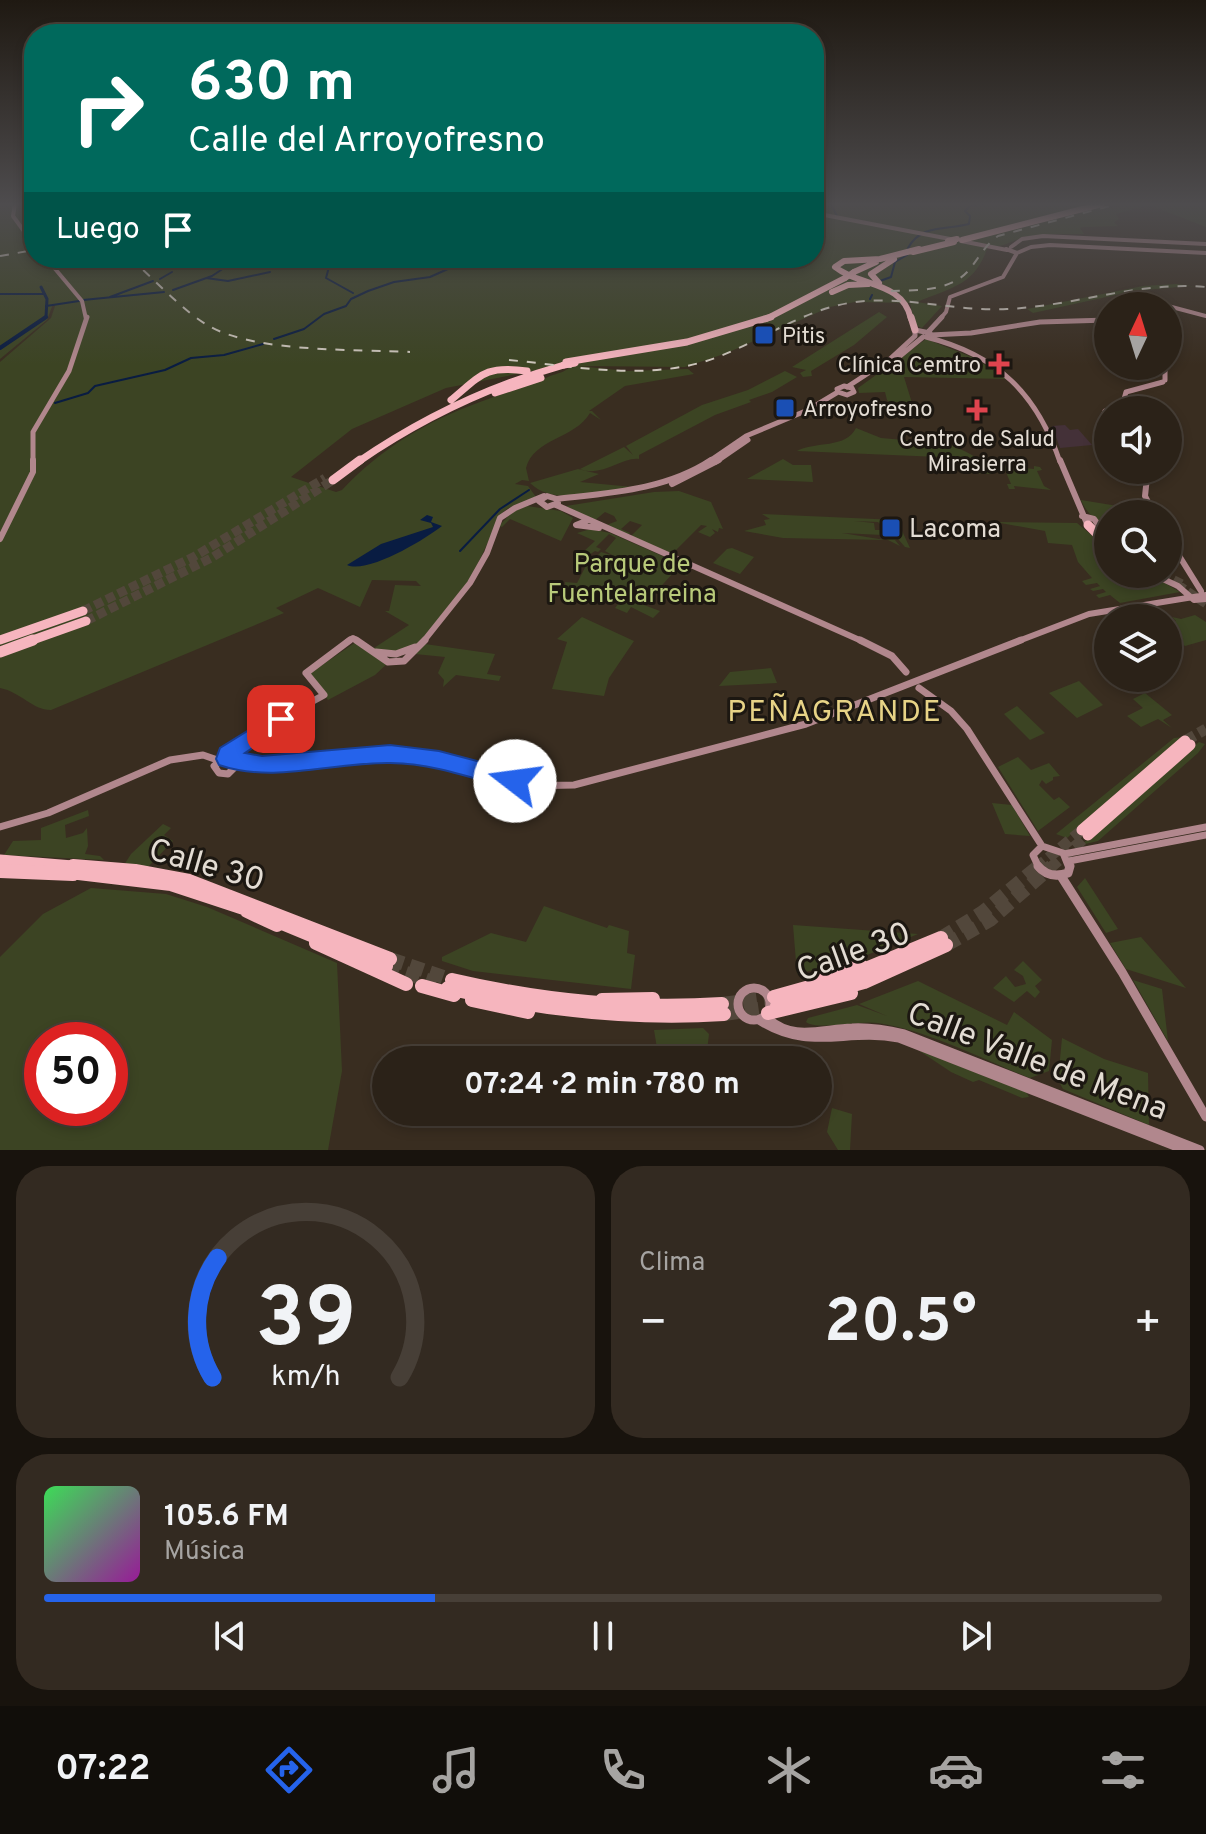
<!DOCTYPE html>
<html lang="es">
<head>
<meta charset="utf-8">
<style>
	body { margin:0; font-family:Overpass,sans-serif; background:#332a21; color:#f1f3f6; height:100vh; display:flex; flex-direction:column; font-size:30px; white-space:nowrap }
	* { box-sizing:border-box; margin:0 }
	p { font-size:26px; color:#a6a4a2 }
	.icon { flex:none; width:44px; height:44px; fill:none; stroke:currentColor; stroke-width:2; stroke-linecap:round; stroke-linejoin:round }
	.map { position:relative; height:1150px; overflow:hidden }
	.drawer { display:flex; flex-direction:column; gap:16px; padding:16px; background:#18130d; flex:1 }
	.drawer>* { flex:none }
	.banner { position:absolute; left:24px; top:24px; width:800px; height:244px; border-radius:32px; box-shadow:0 4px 12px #0003,0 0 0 2px #473f37; background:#00695c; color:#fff; overflow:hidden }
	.needle { width:52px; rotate:4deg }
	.tools { position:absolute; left:1094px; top:292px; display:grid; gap:16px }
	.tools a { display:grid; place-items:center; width:88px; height:88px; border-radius:50%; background:#2b2218; box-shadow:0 4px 12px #0003,0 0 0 2px #473f37; font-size:40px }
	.speed { position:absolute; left:24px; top:1022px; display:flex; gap:16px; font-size:40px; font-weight:700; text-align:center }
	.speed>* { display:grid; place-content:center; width:104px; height:104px; border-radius:50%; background:#2b2218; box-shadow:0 4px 12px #0003,0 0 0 2px #473f37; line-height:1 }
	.speed .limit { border:12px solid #d22; background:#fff; color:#111 }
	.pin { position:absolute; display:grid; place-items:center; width:68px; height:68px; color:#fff; margin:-34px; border-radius:16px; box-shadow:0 4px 12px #0006 }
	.me { position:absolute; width:88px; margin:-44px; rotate:285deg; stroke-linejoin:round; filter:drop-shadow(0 0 6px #0008) }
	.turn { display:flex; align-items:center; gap:28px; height:168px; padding:0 32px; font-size:36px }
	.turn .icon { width:104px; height:104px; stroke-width:2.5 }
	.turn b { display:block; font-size:56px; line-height:68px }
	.then { display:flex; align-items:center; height:76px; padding:0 32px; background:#0003; gap:16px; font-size:30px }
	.big { font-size:60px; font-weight:700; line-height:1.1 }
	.drawer .card { flex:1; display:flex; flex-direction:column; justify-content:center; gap:12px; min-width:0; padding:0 28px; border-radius:32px; background:#332a21 }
	.drawer .dial { align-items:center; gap:0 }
	.dial svg { height:208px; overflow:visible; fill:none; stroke:#473f37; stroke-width:7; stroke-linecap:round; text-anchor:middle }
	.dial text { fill:#f1f3f6; stroke:none }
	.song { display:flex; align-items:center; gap:24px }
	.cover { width:96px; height:96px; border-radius:12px; background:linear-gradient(135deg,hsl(130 70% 55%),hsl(300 70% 35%)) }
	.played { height:8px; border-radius:4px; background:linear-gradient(90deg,#2563eb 35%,#473f37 35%) }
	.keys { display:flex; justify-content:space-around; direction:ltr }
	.heat { display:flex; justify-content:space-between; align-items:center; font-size:44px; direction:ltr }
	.drawer .tiles { flex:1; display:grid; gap:16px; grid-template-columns:1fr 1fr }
	.card:last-child { grid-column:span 2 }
	.trip { position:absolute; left:372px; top:1046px; width:460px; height:80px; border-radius:40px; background:#2b2218; box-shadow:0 4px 12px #0003,0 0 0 2px #473f37; font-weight:700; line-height:80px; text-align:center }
	.menu { display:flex; height:128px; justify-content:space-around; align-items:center; background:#110e0a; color:#a6a4a2 }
	.menu .icon { width:56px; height:56px }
	.menu .on { color:#2563eb }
	.menu b { font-size:36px; color:#f1f3f6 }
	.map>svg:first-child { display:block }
	.medical { fill:#443138 }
	.green { fill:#3c4423; fill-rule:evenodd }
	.water { fill:#091c42 }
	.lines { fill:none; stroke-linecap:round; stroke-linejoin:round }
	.stream { stroke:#091c42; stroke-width:2 }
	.river-far1 { stroke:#091c42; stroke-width:3 }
	.river { stroke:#091c42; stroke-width:4 }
	.highway-tunnel-far2 { stroke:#52473b; stroke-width:9; stroke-dasharray:9 4; stroke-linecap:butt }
	.highway-tunnel-far1 { stroke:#52473b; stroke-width:11; stroke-dasharray:11 5; stroke-linecap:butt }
	.highway-tunnel { stroke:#52473b; stroke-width:14; stroke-dasharray:14 7; stroke-linecap:butt }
	.secondary-far4 { stroke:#b1878d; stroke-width:4 }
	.secondary-far3 { stroke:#b1878d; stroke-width:5 }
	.secondary-far2 { stroke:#b1878d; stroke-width:6 }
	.secondary-far1 { stroke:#b1878d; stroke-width:7 }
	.secondary { stroke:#b1878d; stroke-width:9 }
	.highway-far4 { stroke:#f6b5be; stroke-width:6 }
	.highway-far3 { stroke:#f6b5be; stroke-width:7 }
	.highway-far2 { stroke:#f6b5be; stroke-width:9 }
	.highway-far1 { stroke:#f6b5be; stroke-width:11 }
	.highway { stroke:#f6b5be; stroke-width:14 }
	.rail { stroke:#cdc6bc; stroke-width:2; stroke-dasharray:9 9; stroke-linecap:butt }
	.highway-bridge-far1 { stroke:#f6b5be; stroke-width:6 }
	.highway-bridge { stroke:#f6b5be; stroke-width:7 }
	.route { fill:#2563eb; stroke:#184099; stroke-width:2 }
	.transit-dot { fill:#1a4fb4; stroke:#1c1711; stroke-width:3 }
	.health-dot { fill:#e0444e; stroke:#1c1711; stroke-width:3 }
	.labels { text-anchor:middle; stroke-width:6; stroke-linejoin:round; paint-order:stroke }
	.far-poi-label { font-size:22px; fill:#e3dcd3; stroke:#1c1711; text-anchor:start }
	.poi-label { font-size:26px; fill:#e3dcd3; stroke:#1c1711; text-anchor:start }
	.park-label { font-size:26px; fill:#b8ca7a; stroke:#1c1711 }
	.quarter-label { font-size:30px; letter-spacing:2px; fill:#e7d386; stroke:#1c1711 }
	.near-street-label { font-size:32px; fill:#e3dcd3; stroke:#1c1711 }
</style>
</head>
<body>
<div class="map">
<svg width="1206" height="1150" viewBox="0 0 1206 1150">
	<rect width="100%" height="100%" fill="#392d20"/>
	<path class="medical" d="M1065,425l5,5 8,-1 14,16 -32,3 -8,-22z"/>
	<path class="green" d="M0,204h34v54h780v-54h304l-16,6 23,-6h81v23l-57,-22 -33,9 3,5 -5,3 4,4 -34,1 -4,1 4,6c-16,0 -39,-1 -58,3 -15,3 -21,11 -38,9 -13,40 -36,41 -71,56l25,4 -20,22 -7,-3 -5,-22 -55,-1 -25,5 -103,46 -42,14 -107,-1 49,5 61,-2 6,5 -69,12 -36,25h3l9,9 -11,-7c-15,26 -56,25 -64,55l3,13 -7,-1 -7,4 13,2 8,11c-10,8 -30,6 -36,20 -21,41 -51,127 -105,136 -7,2 -17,-2 -24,-3l38,-25 -24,-14h4l6,-26 26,1 -5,-5 -44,-1 -12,27 -42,-19 -42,20 8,5 -233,97c-19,0 -30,-18 -51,-22v-326l51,-44 4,-12 -2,-2 -6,16 -47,39zM563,365l8,1c-7,7 -13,7 -21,10 -23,11 -46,17 -70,26 -53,19 -100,47 -138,88l-6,2 -45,-15 61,-48 94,-41z
		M1177,284l29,4 -17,-2 -55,5 -101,22 -6,-4 116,-23z
		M879,312l8,5 -33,28 -43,26 1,5 -9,1 -3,-4 6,-3 -14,-3z
		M926,339l48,19 34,21 -104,-2 8,26 -16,-1v7l-9,-9 -2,-8 -26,1 -1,-5z
		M785,371l12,6 -25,15 -23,8 2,2 -36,13 -76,40v4c-18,-2 -37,19 -59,10l44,-22 9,8 -7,-9 76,-41 46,-15z
		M856,428l25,10 57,5 1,-3c17,8 45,16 52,34l-22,-1 -6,-15 -166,-7c18,-10 49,-2 59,-23z
		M783,459l10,6h18l2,17 -66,-3z
		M1002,466l32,3v-3l6,1 2,3 -5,1 7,15 7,4 -37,-4 1,3h-6l-2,-5h4l-6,-14 -5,-3z
		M578,469l21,5 -19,8 53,5c-29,4 -79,20 -103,-4z
		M679,491l32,11 12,27 -4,-1 -1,4 -6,-3 3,4 -5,4 -12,-5 9,-6 -6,-1 -30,30 -41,-18 12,-12 -12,-4 -9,8 9,4 -3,3 -23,-10 13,-5 -3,-5 -9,-4 -11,9 -28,-15 88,-14z
		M1081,500l67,11 2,3h-42v21c-9,-14 -21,-20 -27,-35z
		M527,506l34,5 12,7 -12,23 -51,-22 -8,8 -3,-1 13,-14z
		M762,514l135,6 13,28 -5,-1 -7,-8 -3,1 5,6 -14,-7 2,-7 -10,-10 -24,-1 20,2 1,7h6l1,5 -40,-2 43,7 -102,-2 -39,-7 22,-6 -2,-5 6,-1z
		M995,522l82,1 31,26v25h41l31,18 -60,11 -10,-8 -11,3 -3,-3 10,-3 -3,-3 -10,2 -3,-2 10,-3 -3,-3 -11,2 -4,-4 10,-3 -14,-16 -6,-17 -24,-2 -3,-12z
		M591,529l19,4 66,29 12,14 -14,-4 -30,33 16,6 -7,7 -22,-11 -4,6 -12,-5 4,-5 -14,-11 -39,-2 -1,-8 12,1 13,-25 4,1 7,-7 13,4 -9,-5 11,-13 -7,-4 -13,13 5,2 -3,3 -3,-1 -6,4 -6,-3 12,-11 -18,-8z
		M732,548l22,9 -14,17 -27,-11 14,-14z
		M1195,615l11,7v18l-21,6 -17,-14v-9l8,-2 -4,-4 9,2z
		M582,617l52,24 -25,37 -5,18 -52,-7 15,-47 -10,-3z
		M356,642l32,21 -13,12 -47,25 -19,-26z
		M425,644l70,10 -8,20 14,2 -2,5 -43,-6 -13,12 1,-7 -6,-7 7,-16 -30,-3z
		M771,668l6,15 -58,3 11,-14z
		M1079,681l24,24 -26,13 -28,-25z
		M1145,693l27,22 -9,5 9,8 -14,-9 -17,8 -14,-11 16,-8 -10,-9z
		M1017,706l28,27 -15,7 -26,-26z
		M1183,737l-116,101 -11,-4 118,-96z
		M1199,742l6,2 -7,9 -100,88 -17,4z
		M1018,757l13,13 18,-7 11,13 -7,1v3l-7,4 -4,-4 -3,5 15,15 5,-3 11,10 -32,24 -40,-64z
		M992,803l20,2 18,31 -25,-2z
		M88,810l1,6 -24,9 1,13 17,-5 4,-5 1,18 -3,8 15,2 4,4 -100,-5 9,-14 28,-1v-12z
		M163,824l8,4 -7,7 9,6 -25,26 -24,-2 7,-11z
		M1085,878l33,51 -12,4 -29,-46z
		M91,888l75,6 41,13 130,56 5,108 -14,79h-328v-193l43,-43zM42,1040h68v68h-68z
		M544,906l63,22 2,-3 20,6 -2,22 8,2 -4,34 -158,-18 -31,-10v-4l49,-24 35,9z
		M793,925l125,9 -63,26 -58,14z
		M1141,937l45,51 -60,-19 -16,-26z
		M1023,961l19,19 -7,6 5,6 -5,6 -8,-7 -13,11 -21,-14 13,-12 9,11 11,-3 -3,-8 -9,-6z
		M1133,980l29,9 6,52z
		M918,981l89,44 7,-13 38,28 -3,31 -19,7c-46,-18 -103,-48 -152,-55 -19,-3 -61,8 -72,-1l2,-4 49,-13 30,11 -28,-12z
		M703,1028l6,6 -3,26h-47l-5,-30z
		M1062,1038l42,21 44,14 1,52 -86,-36 -5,-9z
		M918,1050l108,42 3,5 -7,1 -43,-18 -6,2 -22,-10z
		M832,1108l20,6 -2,36h-12l-11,-18z"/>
	<path class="water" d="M427,515l6,2 -2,5 11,4c-18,14 -74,48 -95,39l34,-21 52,-17 -2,-4 -11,-3z"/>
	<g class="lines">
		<path class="stream" d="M831,204l6,12
			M908,248c13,-24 38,-18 61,-24l1,-8 -5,-5 5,-5 14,-2
			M316,258l13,9 -3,11 27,15
			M233,262l23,-4
			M223,269l53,-3
			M206,278l22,3 42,-9
			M160,279l12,-7
			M880,281l11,-4 4,-15 12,-7
			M173,290l39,-14 27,-18
			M0,294h45
			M110,297l43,-16
			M870,299l2,-4
			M83,300l81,-8
			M46,306l33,-5
			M274,339l30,-10 20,-15 22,-8 5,-7 17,-8 26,-9 36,-5 38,-17
			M55,403l33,-10 7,-7 70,-16 26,-12 33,-3 39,-11
			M460,551l40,-42 29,-19"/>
		<path class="river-far1" d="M41,287l6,12 -1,18 -3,2"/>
		<path class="river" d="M0,348l46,-31"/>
		<path class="highway-tunnel-far2" d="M1162,574l20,10
			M1177,584l29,20
			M83,611l112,-55 130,-78
			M86,621l127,-64 120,-77"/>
		<path class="highway-tunnel-far1" d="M1185,741l21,-12
			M1036,868l46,-38
			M1050,868l38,-33"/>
		<path class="highway-tunnel" d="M941,938l42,-26 56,-46
			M946,945l44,-25 62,-54
			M390,959l62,21
			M386,966l50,17
			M722,1004l52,-7
			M724,1014l48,-7"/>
		<path class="secondary-far4" d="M15,204l-2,12 21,29
			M814,213l136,26
			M961,241l46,9
			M1011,247l11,-8 21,-3 163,8
			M1006,249l11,4 14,-6 19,-2 156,8
			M46,258l36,43 4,18
			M1144,306h24
			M1168,306l38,10
			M940,319l6,-7 4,-15 53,-20 14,-24"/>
		<path class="secondary-far3" d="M929,331l13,-14
			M931,335l40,-2 69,-11 68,-2
			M926,337c72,18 111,57 134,125
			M1168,359l3,2 -3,1
			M889,365l34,-28
			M1165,366v14
			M844,386l8,2 2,4 -7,3 -9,-3 -1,-3z
			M847,387l43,-28 25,-23v-6l15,3
			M1121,410l5,-18 37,-10
			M1108,437l-8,-14 5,-12 9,-4
			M33,462v-30l36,-61 18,-54
			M708,462l38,-26 62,-26 30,-18
			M716,462l32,-22"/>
		<path class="secondary-far2" d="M1060,460l28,66
			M1138,470l9,7 -2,19 9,18
			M672,484l47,-24
			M558,503l-11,4 -8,-6 8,-5 10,3c52,-6 109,-9 154,-39
			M556,505l308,137
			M1082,516l12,3 14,19
			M586,521l-10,4 23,3
			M1168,538l33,53
			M0,539l33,-67v-12
			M1152,574l26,12 16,14 12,-1
			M347,642l6,-4 6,4
			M423,642l47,-59 17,-30 13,-35 15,-10 29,-12
			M1016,642l73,-28 117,-19"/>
		<path class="secondary-far1" d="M356,640l32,22 16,-1 21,-21
			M860,640l32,16 14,16
			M376,652l20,2 19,-7
			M919,688l32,23 16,18 75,117
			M239,763l-11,11 -9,-1 -5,-7 46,-36 64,-35 -18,-22 44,-33
			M0,827l48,-14 122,-53 33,-5 29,10 28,3 134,-11 50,7 80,22 50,-1 232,-61 215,-84
			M1064,854l142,-27
			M1069,861l137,-26
			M1039,868l-6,-13 9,-9 21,7 6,15"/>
		<path class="secondary" d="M1038,866c8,10 18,11 30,7l2,-7
			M1061,876l61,96 84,145
			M738 1004a16 16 0 1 1 32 0a16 16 0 1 1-32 0Z
			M766,1017c26,25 55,12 86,11 18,-1 35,2 52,6l296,116
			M759,1020c50,32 86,8 140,18l286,112"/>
		<path class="highway-far4" d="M962,240l140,-36
			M913,252l41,-10
			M854,272l22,-10
			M879,283l-8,-9 23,-15
			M832,292l16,-7 20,-1
			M766,319l79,-41
			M911,319c-8,-38 -51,-32 -76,-52l9,-6 36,-2 39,-10"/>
		<path class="highway-far3" d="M911,317l4,13
			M566,362l121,-20 84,-25
			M495,393l46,-15 -2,-4
			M451,400c30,-25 34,-35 76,-29
			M358,462c64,-44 131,-76 206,-97"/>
		<path class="highway-far2" d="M333,480l27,-20
			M1088,525l20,20
			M0,640l83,-29
			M27,642l59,-21"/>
		<path class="highway-far1" d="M0,652l33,-12
			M1082,830l103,-89
			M1088,835l102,-90
			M0,860l97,8"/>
		<path class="highway" d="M73,866l62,5 54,10 201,78
			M0,871l73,3
			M70,872l101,12 82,27
			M247,911l30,14
			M275,920l111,46
			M316,943l90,41
			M818,976l43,-10
			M452,980c90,21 178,30 270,24
			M422,986l32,9
			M448,988c92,22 182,32 276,26
			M774,997l75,-21 92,-38
			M472,1000l56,12
			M602,1000l51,-1
			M777,1006l87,-24 82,-37
			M768,1013l83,-20"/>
		<path class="rail" d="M0,256l34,-6
			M130,258c22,19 55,55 79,68 47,27 147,23 201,26
			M891,291c26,-1 59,1 78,-21 10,-12 16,-25 29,-34l119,-32
			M509,360c64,6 131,20 194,2 50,-15 93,-50 146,-59 53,-9 105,9 158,6 68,-3 131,-28 199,-22"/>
		<path class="highway-bridge-far1" d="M948,241l9,-2
			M845,278l9,-6"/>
		<path class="highway-bridge" d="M564,365l11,-2"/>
	</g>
	<linearGradient id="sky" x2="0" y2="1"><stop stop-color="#1f1912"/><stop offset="0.56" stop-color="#4e4c4e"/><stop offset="1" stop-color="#4e4c4e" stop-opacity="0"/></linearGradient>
	<rect width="1206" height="365" fill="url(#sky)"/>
	<path class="route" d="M281,710l8,3 3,6 -3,5 -44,29 17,3 128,-11 49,6 76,20 8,3 4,7 -4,6 -8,3c-40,-11 -83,-27 -125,-27 -57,-1 -115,21 -171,2l-3,-6 4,-11z"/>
	<g class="transit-dot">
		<rect x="754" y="325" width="20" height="20" rx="4"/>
		<rect x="775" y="398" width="20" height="20" rx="4"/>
		<rect x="881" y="518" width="20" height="20" rx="4"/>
	</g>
	<g class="health-dot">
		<path d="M995 352h8v8h8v8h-8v8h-8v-8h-8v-8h8z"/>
		<path d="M973 398h8v8h8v8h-8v8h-8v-8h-8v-8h8z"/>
	</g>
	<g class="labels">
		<g class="far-poi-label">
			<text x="782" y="343">Pitis</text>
			<text x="981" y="372" text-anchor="end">Clínica Cemtro</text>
			<text x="803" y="416">Arroyofresno</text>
			<text x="977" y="446" text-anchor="middle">Centro de Salud<tspan x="977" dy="25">Mirasierra</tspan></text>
		</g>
		<g class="poi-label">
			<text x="909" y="537">Lacoma</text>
		</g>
		<g class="park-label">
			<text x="632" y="572">Parque de<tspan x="632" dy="30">Fuentelarreina</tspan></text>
		</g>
		<g class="quarter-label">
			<text x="835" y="721">PEÑAGRANDE</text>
		</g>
		<g class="near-street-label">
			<text transform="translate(207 864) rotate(16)" y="11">Calle 30</text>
			<text transform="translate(853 951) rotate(-20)" y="11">Calle 30</text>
			<text transform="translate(1038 1060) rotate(21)" y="11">Calle Valle de Mena</text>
		</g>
	</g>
</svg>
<div class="tools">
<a><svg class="needle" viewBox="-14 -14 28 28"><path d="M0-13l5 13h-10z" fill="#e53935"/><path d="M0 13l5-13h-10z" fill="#a6a4a2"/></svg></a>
<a><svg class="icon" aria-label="sound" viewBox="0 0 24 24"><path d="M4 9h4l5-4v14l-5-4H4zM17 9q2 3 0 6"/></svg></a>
<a><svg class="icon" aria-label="search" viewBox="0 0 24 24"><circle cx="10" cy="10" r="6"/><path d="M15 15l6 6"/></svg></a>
<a><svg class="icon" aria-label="layers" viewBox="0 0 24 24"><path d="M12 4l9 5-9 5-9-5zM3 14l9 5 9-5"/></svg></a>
</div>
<div class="speed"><div class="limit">50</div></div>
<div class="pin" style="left:281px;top:719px;background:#d93025"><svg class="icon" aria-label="arrive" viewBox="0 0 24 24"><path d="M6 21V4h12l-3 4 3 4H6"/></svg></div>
<svg class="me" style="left:515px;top:781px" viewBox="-20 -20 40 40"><circle r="19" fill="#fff"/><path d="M0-13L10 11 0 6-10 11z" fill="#2563eb"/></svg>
<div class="trip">07:24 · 2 min · 780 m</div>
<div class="banner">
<div class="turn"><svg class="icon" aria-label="right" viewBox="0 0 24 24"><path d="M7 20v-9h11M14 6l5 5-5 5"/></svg><div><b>630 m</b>Calle del Arroyofresno</div></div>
<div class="then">Luego<svg class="icon" aria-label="arrive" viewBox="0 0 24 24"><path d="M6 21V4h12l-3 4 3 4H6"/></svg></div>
</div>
</div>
<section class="drawer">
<div class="tiles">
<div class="card dial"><svg viewBox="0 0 100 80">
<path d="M14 69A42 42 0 1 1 86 69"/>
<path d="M14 69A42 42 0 0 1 16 23" stroke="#2563eb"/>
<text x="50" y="56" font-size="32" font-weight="700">39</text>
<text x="50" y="72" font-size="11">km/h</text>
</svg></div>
<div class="card"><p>Clima</p>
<div class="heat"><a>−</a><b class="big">20.5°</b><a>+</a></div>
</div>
<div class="card">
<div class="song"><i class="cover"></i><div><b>105.6 FM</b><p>Música</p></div></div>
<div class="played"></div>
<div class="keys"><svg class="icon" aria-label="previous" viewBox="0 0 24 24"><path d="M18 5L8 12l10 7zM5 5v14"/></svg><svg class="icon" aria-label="pause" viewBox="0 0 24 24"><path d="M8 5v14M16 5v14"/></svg><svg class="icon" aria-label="next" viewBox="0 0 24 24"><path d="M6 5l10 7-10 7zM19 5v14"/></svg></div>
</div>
</div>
</section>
<nav class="menu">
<b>07:22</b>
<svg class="icon on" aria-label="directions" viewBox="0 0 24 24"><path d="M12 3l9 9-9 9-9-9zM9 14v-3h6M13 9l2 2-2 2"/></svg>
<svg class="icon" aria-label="music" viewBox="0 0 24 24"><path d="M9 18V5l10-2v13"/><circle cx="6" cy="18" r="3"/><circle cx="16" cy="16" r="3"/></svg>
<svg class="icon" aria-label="phone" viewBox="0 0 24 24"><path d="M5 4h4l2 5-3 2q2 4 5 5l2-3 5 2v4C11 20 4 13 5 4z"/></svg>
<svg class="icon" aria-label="climate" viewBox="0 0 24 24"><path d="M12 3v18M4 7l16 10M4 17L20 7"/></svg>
<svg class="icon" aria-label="car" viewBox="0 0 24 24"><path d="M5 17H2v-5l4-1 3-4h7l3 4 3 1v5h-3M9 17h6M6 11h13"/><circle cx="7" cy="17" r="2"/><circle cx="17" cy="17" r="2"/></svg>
<svg class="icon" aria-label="filters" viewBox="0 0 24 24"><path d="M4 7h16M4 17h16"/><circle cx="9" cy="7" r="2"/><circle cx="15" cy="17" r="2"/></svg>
</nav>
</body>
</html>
